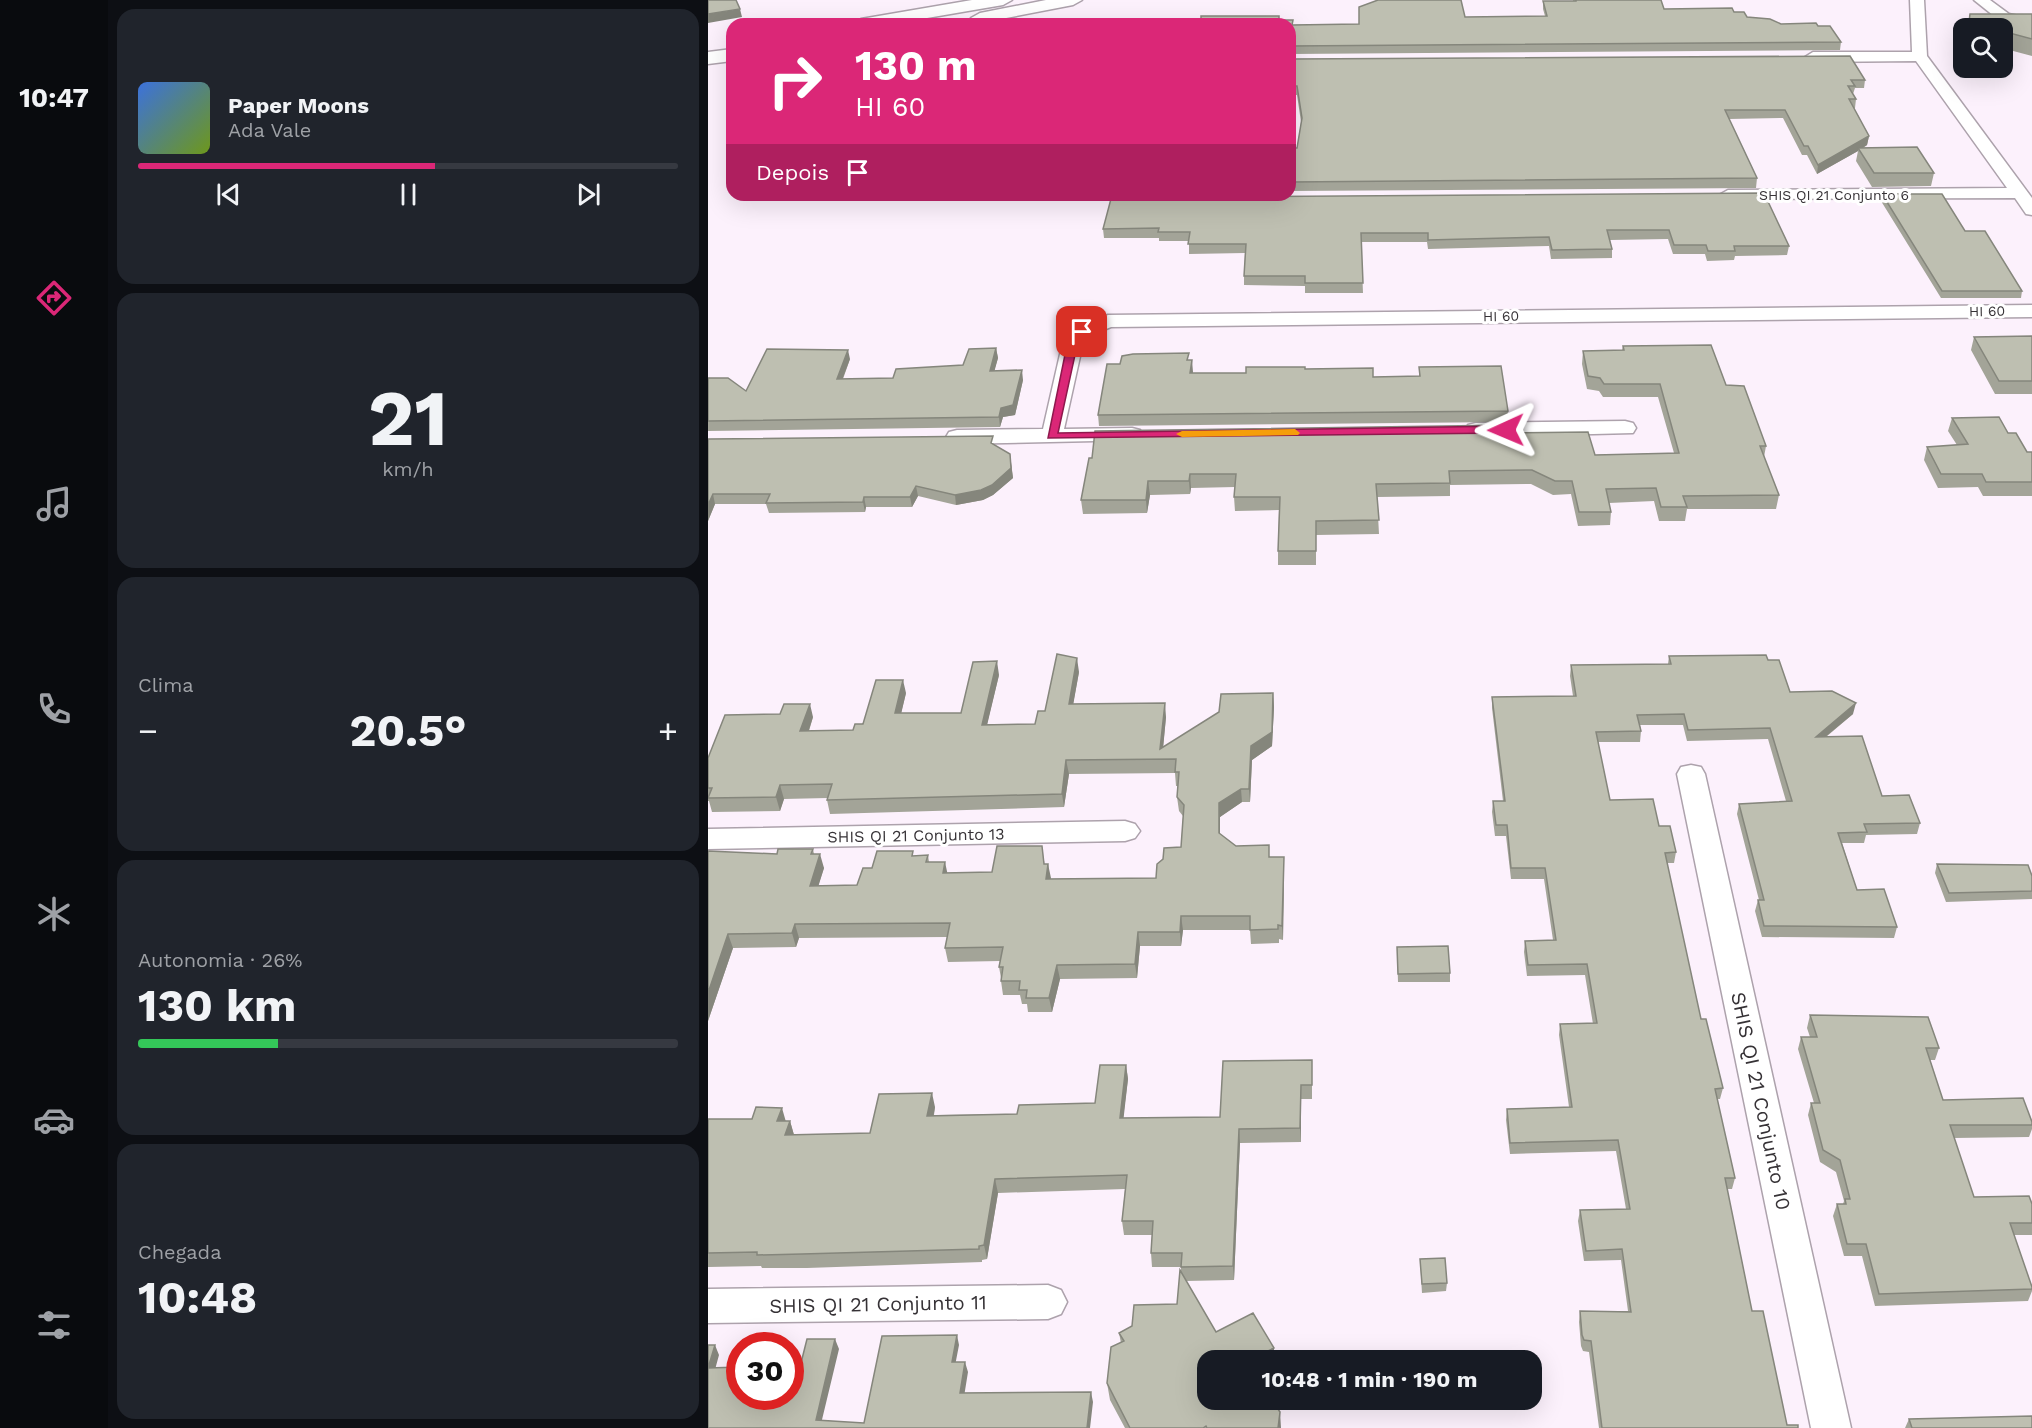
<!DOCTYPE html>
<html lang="pt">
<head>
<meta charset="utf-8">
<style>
	body { margin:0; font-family:"Work Sans",sans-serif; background:#20242c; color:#f1f3f6; height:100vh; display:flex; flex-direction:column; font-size:22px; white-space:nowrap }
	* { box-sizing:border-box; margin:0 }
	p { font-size:20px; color:#9ea1a6 }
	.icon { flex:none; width:33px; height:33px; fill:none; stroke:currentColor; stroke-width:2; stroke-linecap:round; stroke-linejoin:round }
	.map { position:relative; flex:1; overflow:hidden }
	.side { display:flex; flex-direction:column; gap:9px; padding:9px; background:#0d0f14; width:600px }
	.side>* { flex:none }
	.guide { position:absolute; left:18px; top:18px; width:570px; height:183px; border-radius:18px; box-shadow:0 6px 24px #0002; background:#db2777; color:#fff; overflow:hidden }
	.controls { position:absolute; left:1245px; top:18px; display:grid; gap:12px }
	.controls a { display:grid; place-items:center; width:60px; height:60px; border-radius:12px; background:#171b24; box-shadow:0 6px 24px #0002; font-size:30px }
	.speed { position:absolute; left:18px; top:1332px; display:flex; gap:12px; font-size:30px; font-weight:700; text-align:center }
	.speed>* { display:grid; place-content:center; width:78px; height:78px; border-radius:50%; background:#171b24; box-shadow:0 6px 24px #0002; line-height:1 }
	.speed .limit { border:9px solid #d22; background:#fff; color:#111 }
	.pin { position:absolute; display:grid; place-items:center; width:51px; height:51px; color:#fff; margin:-26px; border-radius:12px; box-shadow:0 3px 9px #0006 }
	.me { position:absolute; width:66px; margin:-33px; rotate:269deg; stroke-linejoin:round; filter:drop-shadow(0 0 4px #0008) }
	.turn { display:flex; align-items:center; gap:21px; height:126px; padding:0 30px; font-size:27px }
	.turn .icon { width:78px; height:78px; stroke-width:2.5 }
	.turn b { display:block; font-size:42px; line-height:51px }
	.then { display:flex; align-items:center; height:57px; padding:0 30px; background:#0003; gap:12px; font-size:22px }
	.big { font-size:45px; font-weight:700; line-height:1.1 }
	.side .card { flex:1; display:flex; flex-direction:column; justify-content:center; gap:9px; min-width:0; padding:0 21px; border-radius:18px; background:#20242c }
	.side .dial { align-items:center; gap:0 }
	.dial b { font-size:78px; line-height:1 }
	.song { display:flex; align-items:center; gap:18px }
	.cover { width:72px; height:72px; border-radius:9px; background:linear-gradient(135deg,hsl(220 70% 55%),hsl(80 70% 35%)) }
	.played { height:6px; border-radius:3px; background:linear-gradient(90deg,#db2777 55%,#363941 55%) }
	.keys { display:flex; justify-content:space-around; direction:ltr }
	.heat { display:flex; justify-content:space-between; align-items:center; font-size:33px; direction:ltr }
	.charge { height:9px; border-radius:4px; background:linear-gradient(90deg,#34c759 26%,#363941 0) }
	.trip { position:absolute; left:489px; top:1350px; width:345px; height:60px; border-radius:18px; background:#171b24; box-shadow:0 6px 24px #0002; font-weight:700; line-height:60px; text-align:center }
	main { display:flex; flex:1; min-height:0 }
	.menu { display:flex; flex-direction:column; width:108px; justify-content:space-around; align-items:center; background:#090b0e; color:#9ea1a6 }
	.menu .icon { width:42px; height:42px }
	.menu .current { color:#db2777 }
	.menu b { font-size:27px; color:#f1f3f6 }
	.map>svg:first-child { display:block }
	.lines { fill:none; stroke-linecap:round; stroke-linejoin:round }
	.minor-casing { stroke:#ada2ac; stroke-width:3 }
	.secondary-casing { stroke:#ada2ac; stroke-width:3 }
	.minor { fill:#fff; fill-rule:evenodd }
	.secondary { fill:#fff; fill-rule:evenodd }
	.wall { fill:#a3a498 }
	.shaded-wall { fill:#85867c }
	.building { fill:#bebfb1; stroke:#85867c; stroke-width:1.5 }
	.route { fill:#db2777; stroke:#8e194d; stroke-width:1.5 }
	.slow { fill:#f59e0b }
	.labels { text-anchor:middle; stroke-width:6; stroke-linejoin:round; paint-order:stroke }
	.far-street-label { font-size:14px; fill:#363236; stroke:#fff }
	.street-label { font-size:16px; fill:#363236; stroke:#fff }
	.near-street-label { font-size:20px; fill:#363236; stroke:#fff }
</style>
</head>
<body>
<main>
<nav class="menu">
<b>10:47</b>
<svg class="icon current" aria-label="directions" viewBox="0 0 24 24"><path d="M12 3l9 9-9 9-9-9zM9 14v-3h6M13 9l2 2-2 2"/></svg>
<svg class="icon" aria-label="music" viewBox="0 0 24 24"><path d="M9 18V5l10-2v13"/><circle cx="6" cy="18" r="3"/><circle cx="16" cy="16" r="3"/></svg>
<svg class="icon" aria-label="phone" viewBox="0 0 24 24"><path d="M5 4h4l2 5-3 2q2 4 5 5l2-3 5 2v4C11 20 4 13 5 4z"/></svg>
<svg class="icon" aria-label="climate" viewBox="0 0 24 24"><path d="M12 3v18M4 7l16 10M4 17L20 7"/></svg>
<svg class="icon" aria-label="car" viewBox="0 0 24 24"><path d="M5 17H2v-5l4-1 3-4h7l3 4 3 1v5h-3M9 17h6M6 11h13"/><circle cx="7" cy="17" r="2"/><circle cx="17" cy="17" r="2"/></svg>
<svg class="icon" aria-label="filters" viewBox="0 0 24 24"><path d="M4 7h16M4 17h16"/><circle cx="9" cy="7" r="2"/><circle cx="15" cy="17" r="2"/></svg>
</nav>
<section class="side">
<div class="card">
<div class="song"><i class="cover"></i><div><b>Paper Moons</b><p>Ada Vale</p></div></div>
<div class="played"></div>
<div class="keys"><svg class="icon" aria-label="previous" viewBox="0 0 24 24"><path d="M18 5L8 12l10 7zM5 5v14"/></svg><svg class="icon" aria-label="pause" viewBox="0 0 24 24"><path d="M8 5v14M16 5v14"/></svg><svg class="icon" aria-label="next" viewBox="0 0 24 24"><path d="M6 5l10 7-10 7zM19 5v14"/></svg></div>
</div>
<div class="card dial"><b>21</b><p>km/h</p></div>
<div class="card"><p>Clima</p>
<div class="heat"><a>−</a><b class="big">20.5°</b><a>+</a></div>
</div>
<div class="card"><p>Autonomia · 26%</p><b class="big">130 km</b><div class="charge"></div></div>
<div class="card"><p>Chegada</p><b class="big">10:48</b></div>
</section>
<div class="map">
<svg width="1324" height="1428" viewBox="0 0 1324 1428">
	<rect width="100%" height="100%" fill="#fcf1fc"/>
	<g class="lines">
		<g class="minor-casing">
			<path id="minor" d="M1202,0h14l3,56 105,142v17l-6,-1 -11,-16 -293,1 -3,-4 9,-5 279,-2 -91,-127 -103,1 -8,-5 8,-5h99z
				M1266,0h16l19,14 23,5v8l-33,-7z
				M1324,305v12l-921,10 -22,9 -6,7 -19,86 68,-1 8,2 3,5 -3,5 -183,4 -8,-2 -3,-5 3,-5 8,-2 86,-1 20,-88 12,-13 33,-13z
				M917,421l8,2 3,5 -3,5 -157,4 -8,-2 -3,-5 3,-5 8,-2z
				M983,765l10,2 4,7 146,654h-40l-134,-654 4,-7z
				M417,821l10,3 5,7 -5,7 -10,3 -417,8v-20z
				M340,1285l13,5 6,12 -6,12 -13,5 -340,4v-34z"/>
		</g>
		<g class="secondary-casing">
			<path id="secondary" d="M264,0h40l-9,5 -111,19h-40l9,-5z
				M338,0h36l-9,5 -93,18 -9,-5 9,-5z
				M24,49v12l-24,3v-12z"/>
		</g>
		<use href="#minor" class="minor"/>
		<use href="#secondary" class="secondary"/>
	</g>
	<path class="wall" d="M669,0h84l4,17 80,-1 -2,-7v-8h30v-1h88l3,9 70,3 13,5 34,7 37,2 23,16 -1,8 -550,4v-30l-11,-4 14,5 66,-1z
		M1262,14h62v42l-30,-8v-20h-35z
		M582,59l575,21 -1,8h-9l-2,6 3,5 -1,9h-1l15,28 -2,9 -4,3 71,25 -3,13 -59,1 -16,-26 2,-10 -41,23 -10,-19h-5l-19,-37 -54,1 28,59 -1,10 -466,3v-43h7l4,-26 -4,-27h-7z
		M1056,193l25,53 -2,9 -52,1 -1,4 -27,1 -2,-7h-32l-5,-15 -58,1 2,9v9l-61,1 -2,-13 -121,3 -1,-7h-66l2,51h-58v-7l-61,-1v-9l1,-23 -56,1v-13h-30v-3h-55l-1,-9 111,-32z
		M1174,194l83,37 57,60 -1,7h-80l-60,-97z
		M1324,336v58h-37l-24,-44 3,-13z
		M915,346l103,39 40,61 -2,11 15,38 -3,14h-89l-2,12h-26l-5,-20 -45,2 2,9 -1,13 -32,1 -7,-32 -18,1 -22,-11 -81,1v11l-73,1 2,37 -63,1v30h-38v-14l1,-41 -44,1 -1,-14 1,-10 -44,1 -1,6 -40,1 -3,18 -64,1 -2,-14 8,-42 423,-25 83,22 79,-2 -16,-56h-55l-4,-6 -12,-2 -5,-25 1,-13 39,-1z
		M288,348l2,10 -4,13 29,9 -8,35 -12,2 -3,10 -292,4v-53l38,13 104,-32 -7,20 50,-1 70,-13z
		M484,360v13h54l59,-4 68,8 46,-1v-9l89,44 -1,11 -408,4 -1,-11 22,-51z
		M1244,418l56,15 19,19h5v44h-49l-5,-9 -40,1 -14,-28 3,-13 30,-2 -9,-14z
		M0,439l287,6 16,19 2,14 -20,17 -10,5 -27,5 -38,-9 -6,11h-46l-1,5 -96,1 -3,-9h-51l-7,17z
		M961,656l99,4 22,32 63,22 -27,23 56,59 38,27 -3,11 -51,1 -2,8h-22l15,47 40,37 -3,11 -132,-1 -7,-26 3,-11h1l-22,-86 2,-10 47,-3 -18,-62 -81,2 -4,-16h-43l1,6 -1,11h-42l12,58 49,26 17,26 -2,11h-7l34,156 22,69 -3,11h-3l18,79 -3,11h-5l25,122 35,114 11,3h-199l-10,-76 -6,-1 -2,-5 -2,-24 1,-11h48l-7,-51 -37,1 -6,-40 2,-11 46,-1 -10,-58 -106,3 -4,-34 1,-11 62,-2 -10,-72 1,-11h33l-8,-49 -58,1 -3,-24 1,-11 28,-1 -9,-61h-33l-5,-43h-11l-3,-24 1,-11h10l-11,-93v-11l81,-1 -3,-20 1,-11 97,-1z
		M371,672l-6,32 93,13 -3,30 110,-54 1,14 -2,39 -20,14 -2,42h-8l-22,15v17l16,12 34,11 14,13 -1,70 -4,-1v4l-28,1 -1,-14h-67l-2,16h-41l-3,32 -77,1 -8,33h-24l-1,-8h-5l-2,-9h-17l-2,-14v-3l-2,-11 1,-6 -52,1 -3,-14 2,-11 -148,1 -3,9 -63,1 -25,73v-170l69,3 36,-5 1,5 10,14 -6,18 39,-1 15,-17 42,-12 14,-1 1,7 18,11 45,-1 56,-8 2,15 106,-1 25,-31 2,-31 -4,-5 -2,-14 1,-11h-2l-1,-13 -106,1 -5,33 -234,7 -3,-14v-2l-43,1 -4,12 -68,1 -3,-11h-1v-43l105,-41 -4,14 44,-1 53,-37 -5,20h60l38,-38 -12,49h48z
		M1229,864l95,12v23l-86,3 -11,-29z
		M689,947l53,26v9h-52z
		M1102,1015l129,33 -4,12h-5l13,40 89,22v7l-3,8 -75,1 20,59 58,7v31h-18l18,52v4l-4,10 -153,5 -13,-50h-18l-11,-40 4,-12h6l1,-3 -8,-29 -16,-10 -12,-47 3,-12h3l-16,-54 3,-12h9l-3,-9z
		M604,1060v39h-11v43l-61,1 -6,137 -48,1 30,51 58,16v12h-66l73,68h-156l-15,-28 -3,-17 14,-40 -2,-10 58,-29 4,-31v-6h-29l-1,-14 1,-18h-28l-2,-14 3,-32 -127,4 -11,66 -5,1v2l-175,6h-45l-1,-2 -53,1v-148l82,2 4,14 76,-2 65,-26 -1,8 83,-1 78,-11 31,-38 2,14 -5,39 97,-1z
		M712,1259l27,24 -1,8 -24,2z
		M1201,1419l123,9h-127z"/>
	<path class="shaded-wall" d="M32,9l2,8 -34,6v-9z
		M1161,136l-2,9 -8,5 -1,-2v3l-41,23 1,-9z
		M288,348l2,10 -6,22 -2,-9z
		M140,350l2,9 -11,29 -2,-9z
		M484,360l1,12 -3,13v-12z
		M314,370l1,10 -8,35 -12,2 -3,10 -1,-10 2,-9z
		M302,454l3,24 -20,17 -10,5 -27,5 -1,-10z
		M482,474l1,14 -1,6 -1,-13z
		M440,481l2,14 -3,18 -1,-13z
		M208,486l2,10 -6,11 -2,-10z
		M5,494l2,10 -7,17v-16z
		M156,497l2,10 -1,5 -2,-10z
		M369,658l2,14 -8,45 -2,-13z
		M289,661l2,14 -15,63 -2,-13z
		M195,680l3,13 -8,34 -3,-14z
		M565,693l1,14 -2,39 -20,14 -2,42 -1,-13 2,-43z
		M457,703l1,14 -4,43 -2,-11z
		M1148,703l-3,11 -40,33 3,-10z
		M102,704l3,13 -9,28 -4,-14z
		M358,760l3,14 -5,33 -2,-13z
		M72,785l4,14 -4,12 -4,-14z
		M533,789l1,13 -22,15v30l-1,-14v-30z
		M334,846l4,29 2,-11 3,14 -3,15z
		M112,854l4,14 -10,32 -4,-14z
		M576,857v13l-1,70 -1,-14z
		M237,862l3,14 -5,-3z
		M473,916l2,14 -2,16 -1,-14z
		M87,924l4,14 -3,9 -4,-14z
		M430,932l2,14 -3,32 -2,-14z
		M20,934l5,14 -25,73v-28z
		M349,965l3,14 -8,33 -3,-14z
		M418,1065l2,14 -6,53 -2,-14z
		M593,1085v57l-1,-14z
		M224,1093l3,14 -4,23 -4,-14z
		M74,1108l4,14 -9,-1z
		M82,1121l4,14h-9z
		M531,1129l1,14 -6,137 -1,-14z
		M287,1179l3,14 -11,66 -3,-14z
		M249,1335l2,10 -5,26 -2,-9z
		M127,1339l4,10 -19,79 -4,-8z
		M7,1345l4,10 -6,22 -5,-9z
		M566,1348v12h-25z
		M257,1362l3,10 -5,31 -3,-10z
		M383,1392l2,10 -3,26h-3z
		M572,1412l1,16h-3z"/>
	<path class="building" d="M0,0h28l4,9 -32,5z
		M670,0h83l4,17 82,-1 -4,-15h33v-1h85l3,9 68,-1 2,4h10l3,5 23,2 11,5 35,-1 2,3h12l11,16 -551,4v-22h-103l1,-5h13v-3h78v4h14l-1,5 67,-1v-17z
		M1262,14h62v25l-30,-8v-3h-10l-23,-6z
		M1142,56l15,24h-14l4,6h-7l8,13h-7l20,37 -51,29 -10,-19h-4l-19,-36h-60l32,68 -467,4v-34h7l5,-30 -5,-32h-7v-27z
		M1209,147l17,26h-60l-16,-25z
		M1056,193l25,53h-55l1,5h-27l-2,-6h-32l-5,-15h-62l5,19 -60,1 -3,-13 -121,3v-7h-67l2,50h-58v-7h-61l2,-32h-58l2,-12h-32l1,-4 -56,1 9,-34h99l3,2z
		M1174,194h60l23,37h20l37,60h-80z
		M1324,336v45h-33l-25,-44z
		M1003,345l15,40 18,1 22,60h-6l19,49 -96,1 4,11h-26l-5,-19 -50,1 5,23h-32l-7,-31h-17l-23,-11 -83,1 1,12 -74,1 3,36 -63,1v30h-38l2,-54h-46l2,-23h-46l-1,7h-41l-2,19h-65l8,-42h3l3,-27 416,-6 1,8 76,-1 7,23 84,-2 -19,-69h-56l-4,-6 -12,-2 -5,-25 41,-1 -1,-4z
		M288,348l-6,23 32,-1 -9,35 -12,3 -2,9 -291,4v-43h20l18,13 21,-42 81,1 -11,29 56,-1 3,-9 67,-4 6,-16z
		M481,353l-2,7h5l-2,13h56v-6h59v2l68,-1v9l47,-1 -1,-9 82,-1 7,45 -410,4 9,-51h13l2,-8 11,-2z
		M1291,417l9,16h8l11,19h5v30h-46l-4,-8h-41l-14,-27 41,-3 -16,-26z
		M285,436l-2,7 19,11 1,14 -19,17 -11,5 -26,5 -39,-9 -6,11h-46l-1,5 -97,1 4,-9h-57l-5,11v-66z
		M349,654l20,4 -8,46 96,-1 -5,46 59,-37 2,-18 52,-1 -1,39 -21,14 -2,43h-8l-22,14v30l17,13 33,-1v12h15l-2,69 -4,-1v4l-28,1v-14h-69l-1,16h-42l-3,32 -78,1 -8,33h-23l1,-8h-8l1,-9h-19l2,-14h-4l4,-20 -58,1 5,-25 -155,1 -3,9 -64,1 -20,59v-142l69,3 1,-5h35l-2,5h9l-10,32 47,-1 6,-17h9l5,-17h36l-1,5 16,-1 -2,7h19l-2,11 49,-1 5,-26h45l2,18h4l-2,15 110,-1 1,-14 6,-5 1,-11 17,-1 3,-42 -7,-8 2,-25h-4l1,-13 -110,1 -4,34 -235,6 5,-16 -52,1 -4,12 -68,1 4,-10h-4v-30l17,-43 55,-1 4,-10h26l-10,27 53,-1 2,-6h8l13,-44h27l-8,33h66l12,-51 24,-1 -15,64 53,-1 3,-13h7z
		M1058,655l2,5h11l11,32 42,-1 24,12 -40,34 46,-1 20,60 27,-1 11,28 -56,1 3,8 -29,1 19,57 27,-1 13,38 -133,-1 -6,-26h6l-25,-96 53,-3 -22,-73 -82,2 -4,-16 -47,1 4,16 -45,1 14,68 43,-1 6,27h11l6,26 -11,1 36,166h5l17,69 -8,1 20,89h-10l27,133h11l24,114h11v3h-196l-11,-87 -7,-1 -2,-5 -2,-24 51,1 -9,-63 -36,2 -6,-41 50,-1 -12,-69 -108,3 -3,-34 65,-2 -12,-83 37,-1 -10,-59 -59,1 -3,-24 31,-1 -11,-72h-34l-4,-43h-11l-3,-24h12l-13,-104 84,-1 -5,-31 100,-1 -2,-8z
		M1229,864l91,1 4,11v15l-83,2z
		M740,946l2,27 -52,1 -1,-27z
		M1102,1015l118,2 11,31h-13l17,52 80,-2 9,24v3h-82l24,72 55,-1 3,8v19h-22l22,64v2l-153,5 -13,-50h-19l-10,-40h9l-1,-5h5l-10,-39 -17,-10 -12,-47h9l-19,-66h16z
		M604,1060v25h-11l-1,43 -61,1 -6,137 -52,1 1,-14h-31l2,-32h-31l5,-46 -132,4 -11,66 -5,1v3l-177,5 -45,1v-3l-49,1v-134h44l4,-12 26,1 -5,13h13l-5,14 85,-2 9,-39 53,-1 -5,23 90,-2 2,-9 76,-2 5,-38h26l-6,53 100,-1 3,-56z
		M737,1258l2,25 -25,1 -2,-25z
		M472,1270l36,62 37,-19 21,35 -25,12h-41v40h64l8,12 -2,16h-71l-1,-2 -3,2h-73l-23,-45 4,-36 13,-6 -5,-8 13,-7 2,-21 43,-1z
		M249,1335l-5,27h13l-5,31 131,-1 -4,36h-379v-83h7l-7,23 32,-1v29h50v-32l11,-1 6,-24h28l-19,81 48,3 18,-87z
		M1324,1416v12h-120l-3,-9z"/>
	<path class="route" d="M374,328l5,4 -9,9 -20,92 448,-7 5,4 -5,3 -458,5 20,-98z"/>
	<path class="slow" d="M587,429l5,4 -2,2 -116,2 -6,-3 6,-3z"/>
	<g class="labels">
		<g class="far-street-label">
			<text x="1126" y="200">SHIS QI 21 Conjunto 6</text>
			<text transform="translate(1279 311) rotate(-1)" y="5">HI 60</text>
			<text transform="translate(793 316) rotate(-1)" y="5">HI 60</text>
		</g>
		<g class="street-label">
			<text transform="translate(208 835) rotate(-1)" y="6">SHIS QI 21 Conjunto 13</text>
		</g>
		<g class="near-street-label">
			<text transform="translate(1053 1101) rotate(78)" y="7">SHIS QI 21 Conjunto 10</text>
			<text transform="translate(170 1304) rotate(-1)" y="7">SHIS QI 21 Conjunto 11</text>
		</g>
	</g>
</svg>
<div class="controls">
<a><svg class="icon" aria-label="search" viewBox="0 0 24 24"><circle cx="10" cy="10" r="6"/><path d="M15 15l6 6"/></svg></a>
</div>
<div class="speed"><div class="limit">30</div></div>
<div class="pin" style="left:374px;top:332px;background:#d93025"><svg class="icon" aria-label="arrive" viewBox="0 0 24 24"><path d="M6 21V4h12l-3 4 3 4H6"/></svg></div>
<svg class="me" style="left:798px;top:430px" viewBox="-20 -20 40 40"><path d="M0-17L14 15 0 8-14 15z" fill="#db2777" stroke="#fff" stroke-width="4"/></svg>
<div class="trip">10:48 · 1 min · 190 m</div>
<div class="guide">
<div class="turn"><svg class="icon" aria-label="right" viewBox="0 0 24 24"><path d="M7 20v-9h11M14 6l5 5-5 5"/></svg><div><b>130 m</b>HI 60</div></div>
<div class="then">Depois<svg class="icon" aria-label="arrive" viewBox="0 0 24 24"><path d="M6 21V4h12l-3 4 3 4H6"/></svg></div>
</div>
</div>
</main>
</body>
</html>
